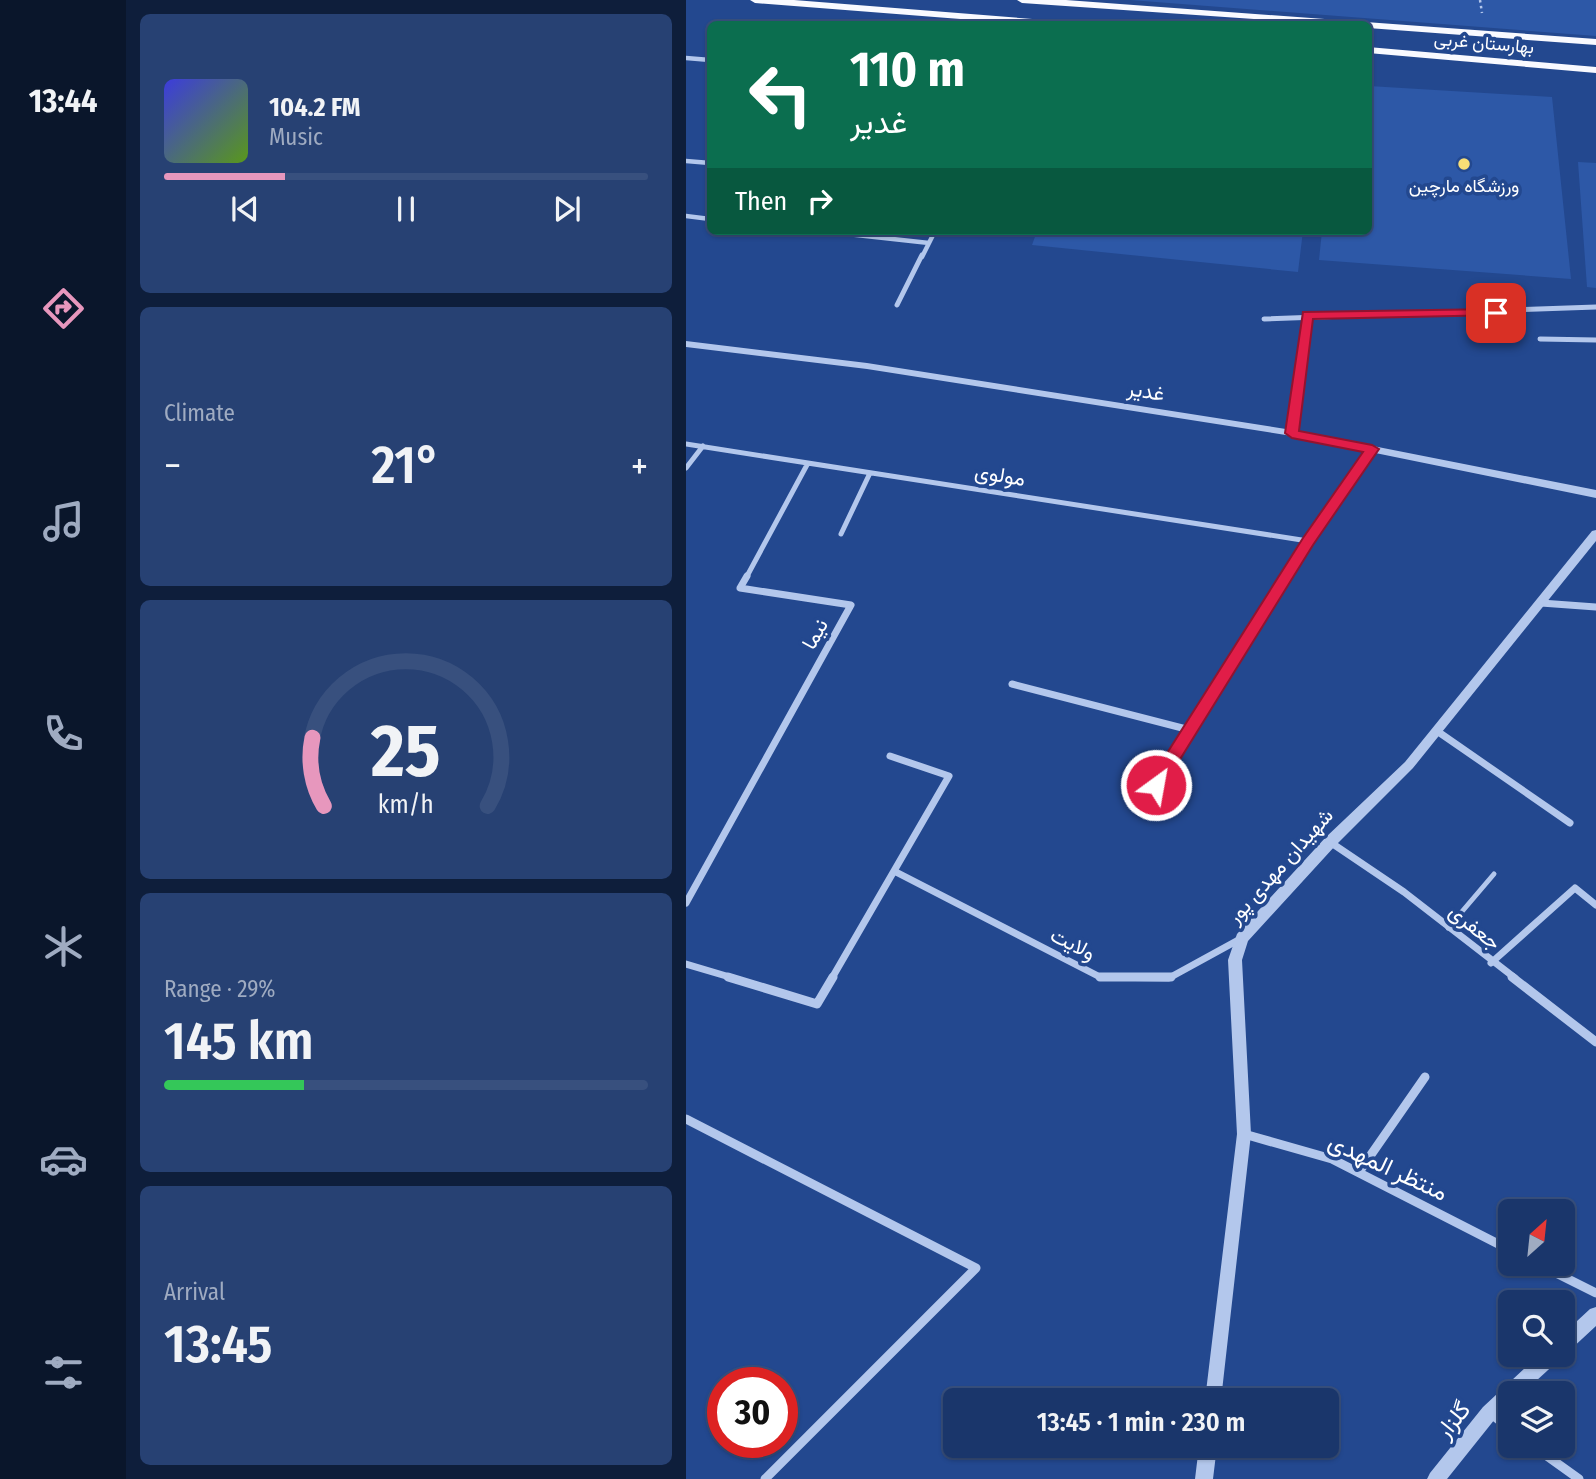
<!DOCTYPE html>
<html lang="en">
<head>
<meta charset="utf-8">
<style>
	body { margin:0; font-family:"Fira Sans Condensed",Vazirmatn,sans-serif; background:#274173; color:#f1f3f6; height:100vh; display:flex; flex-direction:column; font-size:26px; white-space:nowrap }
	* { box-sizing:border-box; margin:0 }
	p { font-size:23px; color:#9fabc1 }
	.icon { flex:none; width:38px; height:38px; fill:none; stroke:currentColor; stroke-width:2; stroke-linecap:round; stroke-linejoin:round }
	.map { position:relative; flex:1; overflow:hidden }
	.sheet { display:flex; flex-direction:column; gap:14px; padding:14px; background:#0e1e3b; width:560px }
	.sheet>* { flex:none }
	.hud { position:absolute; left:21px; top:21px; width:665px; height:214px; border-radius:10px; box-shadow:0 2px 5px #0004,0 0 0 2px #38507e; background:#0b6e4f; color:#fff; overflow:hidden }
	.needle { width:46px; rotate:27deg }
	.tools { position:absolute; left:812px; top:1199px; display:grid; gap:14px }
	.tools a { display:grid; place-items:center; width:77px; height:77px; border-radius:10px; background:#1a366b; box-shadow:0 2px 5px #0004,0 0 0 2px #38507e; font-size:35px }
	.speed { position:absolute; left:21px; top:1367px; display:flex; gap:14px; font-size:35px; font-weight:700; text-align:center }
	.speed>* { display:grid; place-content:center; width:91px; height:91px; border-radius:50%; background:#1a366b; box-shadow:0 2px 5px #0004,0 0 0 2px #38507e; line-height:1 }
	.speed .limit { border:10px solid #d22; background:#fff; color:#111 }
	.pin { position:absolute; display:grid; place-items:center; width:60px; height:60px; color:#fff; margin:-30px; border-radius:14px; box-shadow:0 4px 10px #0006 }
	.me { position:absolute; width:77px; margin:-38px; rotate:32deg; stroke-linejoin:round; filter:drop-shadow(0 0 5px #0008) }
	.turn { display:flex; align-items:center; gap:24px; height:147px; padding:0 28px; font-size:32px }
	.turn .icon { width:91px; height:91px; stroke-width:2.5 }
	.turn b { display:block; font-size:49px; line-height:60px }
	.then { display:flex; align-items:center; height:66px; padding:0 28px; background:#0003; gap:14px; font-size:26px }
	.big { font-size:52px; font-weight:600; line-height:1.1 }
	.sheet .card { flex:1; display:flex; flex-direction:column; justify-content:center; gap:10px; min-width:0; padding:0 24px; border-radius:10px; background:#274173 }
	.sheet .dial { align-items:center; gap:0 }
	.dial svg { height:182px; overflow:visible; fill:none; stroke:#38507e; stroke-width:7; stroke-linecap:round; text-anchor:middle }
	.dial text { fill:#f1f3f6; stroke:none }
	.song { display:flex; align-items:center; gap:21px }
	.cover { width:84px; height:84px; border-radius:10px; background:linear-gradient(135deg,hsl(240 70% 55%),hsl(90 70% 35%)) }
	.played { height:7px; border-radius:4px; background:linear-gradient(90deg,#e797bd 25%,#38507e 25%) }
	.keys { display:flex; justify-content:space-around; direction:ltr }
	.heat { display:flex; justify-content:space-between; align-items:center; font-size:38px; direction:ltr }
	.charge { height:10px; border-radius:5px; background:linear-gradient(90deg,#34c759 29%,#38507e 0) }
	.trip { position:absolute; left:257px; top:1388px; width:396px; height:70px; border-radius:10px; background:#1a366b; box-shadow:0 2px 5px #0004,0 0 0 2px #38507e; font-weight:600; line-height:70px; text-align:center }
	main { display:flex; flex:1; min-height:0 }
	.dock { display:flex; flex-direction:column; width:126px; justify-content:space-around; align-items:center; background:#0a162b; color:#9fabc1 }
	.dock .icon { width:49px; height:49px }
	.dock .current { color:#e797bd }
	.dock b { font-size:32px; color:#f1f3f6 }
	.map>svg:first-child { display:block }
	.green { fill:#2d58a7 }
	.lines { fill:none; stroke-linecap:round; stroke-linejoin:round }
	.path { stroke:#b3c7ec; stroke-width:2.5; stroke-dasharray:2.5 3.5; stroke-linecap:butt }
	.service { stroke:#b3c7ec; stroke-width:5 }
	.minor-far3 { stroke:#b3c7ec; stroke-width:4.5 }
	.minor-far2 { stroke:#b3c7ec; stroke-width:5 }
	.minor-far1 { stroke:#b3c7ec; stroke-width:7 }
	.minor { stroke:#b3c7ec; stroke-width:9 }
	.tertiary { fill:#b3c7ec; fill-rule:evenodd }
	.primary { fill:#f9faff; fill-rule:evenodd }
	.route { fill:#e11d48; stroke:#92132f; stroke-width:2 }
	.poi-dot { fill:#f7de76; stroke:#23488f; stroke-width:2.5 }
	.labels { text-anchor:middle; stroke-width:7; stroke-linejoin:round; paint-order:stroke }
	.far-street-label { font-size:18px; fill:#fff; stroke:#23488f }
	.far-poi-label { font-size:18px; fill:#fff; stroke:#23488f }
	.street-label { font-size:21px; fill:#fff; stroke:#23488f }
	.near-street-label { font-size:24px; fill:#fff; stroke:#23488f }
</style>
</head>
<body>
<main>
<nav class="dock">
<b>13:44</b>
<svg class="icon current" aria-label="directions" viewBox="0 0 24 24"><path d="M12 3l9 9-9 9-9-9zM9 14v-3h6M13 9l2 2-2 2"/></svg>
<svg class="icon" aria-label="music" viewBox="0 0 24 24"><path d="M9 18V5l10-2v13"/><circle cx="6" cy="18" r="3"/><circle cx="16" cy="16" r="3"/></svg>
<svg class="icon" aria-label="phone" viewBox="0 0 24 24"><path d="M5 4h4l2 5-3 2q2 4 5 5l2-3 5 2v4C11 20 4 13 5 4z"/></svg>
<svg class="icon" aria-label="climate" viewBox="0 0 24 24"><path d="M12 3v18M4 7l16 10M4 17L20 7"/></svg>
<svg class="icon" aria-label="car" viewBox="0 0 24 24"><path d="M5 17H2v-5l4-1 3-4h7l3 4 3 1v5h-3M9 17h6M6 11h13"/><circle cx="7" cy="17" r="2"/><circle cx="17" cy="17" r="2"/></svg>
<svg class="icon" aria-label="filters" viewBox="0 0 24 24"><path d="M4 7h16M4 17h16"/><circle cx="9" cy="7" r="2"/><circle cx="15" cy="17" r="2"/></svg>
</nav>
<section class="sheet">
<div class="card">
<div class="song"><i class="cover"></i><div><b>104.2 FM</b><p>Music</p></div></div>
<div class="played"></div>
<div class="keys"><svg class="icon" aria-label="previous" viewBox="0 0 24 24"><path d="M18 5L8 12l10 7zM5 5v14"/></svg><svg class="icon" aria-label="pause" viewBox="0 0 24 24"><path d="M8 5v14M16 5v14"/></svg><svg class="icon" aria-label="next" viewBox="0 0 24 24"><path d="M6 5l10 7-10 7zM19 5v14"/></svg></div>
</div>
<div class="card"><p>Climate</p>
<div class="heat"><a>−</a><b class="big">21°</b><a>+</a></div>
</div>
<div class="card dial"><svg viewBox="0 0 100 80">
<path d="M14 69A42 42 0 1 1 86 69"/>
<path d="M14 69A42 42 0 0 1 9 39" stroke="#e797bd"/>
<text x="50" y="56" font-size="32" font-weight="700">25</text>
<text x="50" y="72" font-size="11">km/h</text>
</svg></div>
<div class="card"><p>Range · 29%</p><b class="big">145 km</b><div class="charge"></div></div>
<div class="card"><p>Arrival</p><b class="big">13:45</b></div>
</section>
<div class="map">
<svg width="910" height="1479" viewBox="0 0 910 1479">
	<rect width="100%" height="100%" fill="#23488f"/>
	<path class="green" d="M444,0h466v36z
		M683,86l183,11 19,182 -252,-19 3,-29h46z
		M892,162l18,1v125l-9,-1z
		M351,231h266l-5,41 -266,-27z"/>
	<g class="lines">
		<path class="path" d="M794,0l2,13"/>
		<path class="service" d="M762,928l46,-54"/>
		<path class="minor-far3" d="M0,58l24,2
			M0,161l24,2
			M0,216l24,3
			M134,231l109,12
			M236,257l13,-26"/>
		<path class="minor-far2" d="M211,305l25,-50
			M578,319l332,-12
			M854,339l56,1
			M606,433l16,-118
			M0,444l622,97
			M0,468l17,-22
			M155,534l29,-61
			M60,578l62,-115
			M599,578l87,-129"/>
		<path class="minor-far1" d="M855,603l55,4
			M326,684l178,46
			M751,731l133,92
			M470,785l130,-209
			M644,842l74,50 111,86
			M208,871l206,106 69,1 73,-40
			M0,903l165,-298 -111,-17 7,-12
			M805,963l84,-75 21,17
			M0,964l47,14
			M146,978l117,-202 -59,-20"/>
		<path class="minor" d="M42,977l89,27 16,-27
			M414,977h71
			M826,977l84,65
			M0,1119l290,149 -211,211
			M558,1134l88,25 178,91
			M673,1172l66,-95
			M852,1264l58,29
			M804,1413l20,16
			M847,1446l46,33"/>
		<path class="tertiary" d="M0,341l181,22 425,67 304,60v8l-304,-62 -425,-67 -181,-22z
			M910,530v11l-183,227 -78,78 -87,95 -6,19 9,174 -30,266h-16l32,-266 -9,-174 9,-26 88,-96 80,-76 187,-231z
			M910,1307v19l-27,25 -6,2v-19l27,-25z
			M854,1354h21l-2,6 -36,33h-13v12l-15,14 -48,60h-20l3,-6 53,-66z
			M513,1446h18l-4,33h-18z"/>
		<path class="primary" d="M64,0h44l264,21 5,3h-38l-270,-21z
			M331,0h49l530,39v6l-228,-17v-4h-41l-305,-21z
			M682,47l228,20v6l-228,-20z"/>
	</g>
	<path class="route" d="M810,309l6,4 -1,2 -188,4 -14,112 73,14 7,4 -66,96 -152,245h-11v-10l153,-242 60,-86 -71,-14 -7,-5 18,-121z"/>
	<circle class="poi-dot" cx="778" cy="164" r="7"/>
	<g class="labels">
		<g class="far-street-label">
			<text transform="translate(798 43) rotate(5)" y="6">بهارستان غربی</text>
		</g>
		<g class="far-poi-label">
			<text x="778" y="192">ورزشگاه مارچین</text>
		</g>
		<g class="street-label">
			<text transform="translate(460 391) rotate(9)" y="7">غدیر</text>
			<text transform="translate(314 475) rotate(9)" y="7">مولوی</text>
			<text transform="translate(129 634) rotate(-61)" y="7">نیما</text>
			<text transform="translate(594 866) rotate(-48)" y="7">شهیدان مهدی پور</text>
			<text transform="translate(789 927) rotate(39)" y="7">جعفری</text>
			<text transform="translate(387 944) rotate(27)" y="7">ولایت</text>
		</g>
		<g class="near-street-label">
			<text transform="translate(702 1167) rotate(25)" y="8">منتظر المهدی</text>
			<text transform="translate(767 1420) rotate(-51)" y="8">گلزار</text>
		</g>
	</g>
</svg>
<div class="tools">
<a><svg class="needle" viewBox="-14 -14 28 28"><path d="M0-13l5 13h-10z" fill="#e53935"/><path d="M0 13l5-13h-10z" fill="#9fabc1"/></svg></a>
<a><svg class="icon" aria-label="search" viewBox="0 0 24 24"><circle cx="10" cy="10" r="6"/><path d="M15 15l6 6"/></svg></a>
<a><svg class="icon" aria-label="layers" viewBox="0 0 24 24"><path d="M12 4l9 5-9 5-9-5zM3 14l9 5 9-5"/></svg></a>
</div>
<div class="speed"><div class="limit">30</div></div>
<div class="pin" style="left:810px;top:313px;background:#d93025"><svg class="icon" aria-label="arrive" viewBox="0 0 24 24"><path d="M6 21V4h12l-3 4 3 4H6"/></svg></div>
<svg class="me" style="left:470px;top:785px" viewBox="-20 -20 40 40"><circle r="17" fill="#e11d48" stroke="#fff" stroke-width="3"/><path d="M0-11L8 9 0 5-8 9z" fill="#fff"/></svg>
<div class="trip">13:45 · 1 min · 230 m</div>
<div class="hud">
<div class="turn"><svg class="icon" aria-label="left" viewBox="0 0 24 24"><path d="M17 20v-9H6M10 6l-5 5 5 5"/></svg><div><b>110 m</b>غدیر</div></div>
<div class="then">Then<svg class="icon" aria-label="right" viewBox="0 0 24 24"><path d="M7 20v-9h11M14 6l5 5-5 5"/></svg></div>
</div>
</div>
</main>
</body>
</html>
